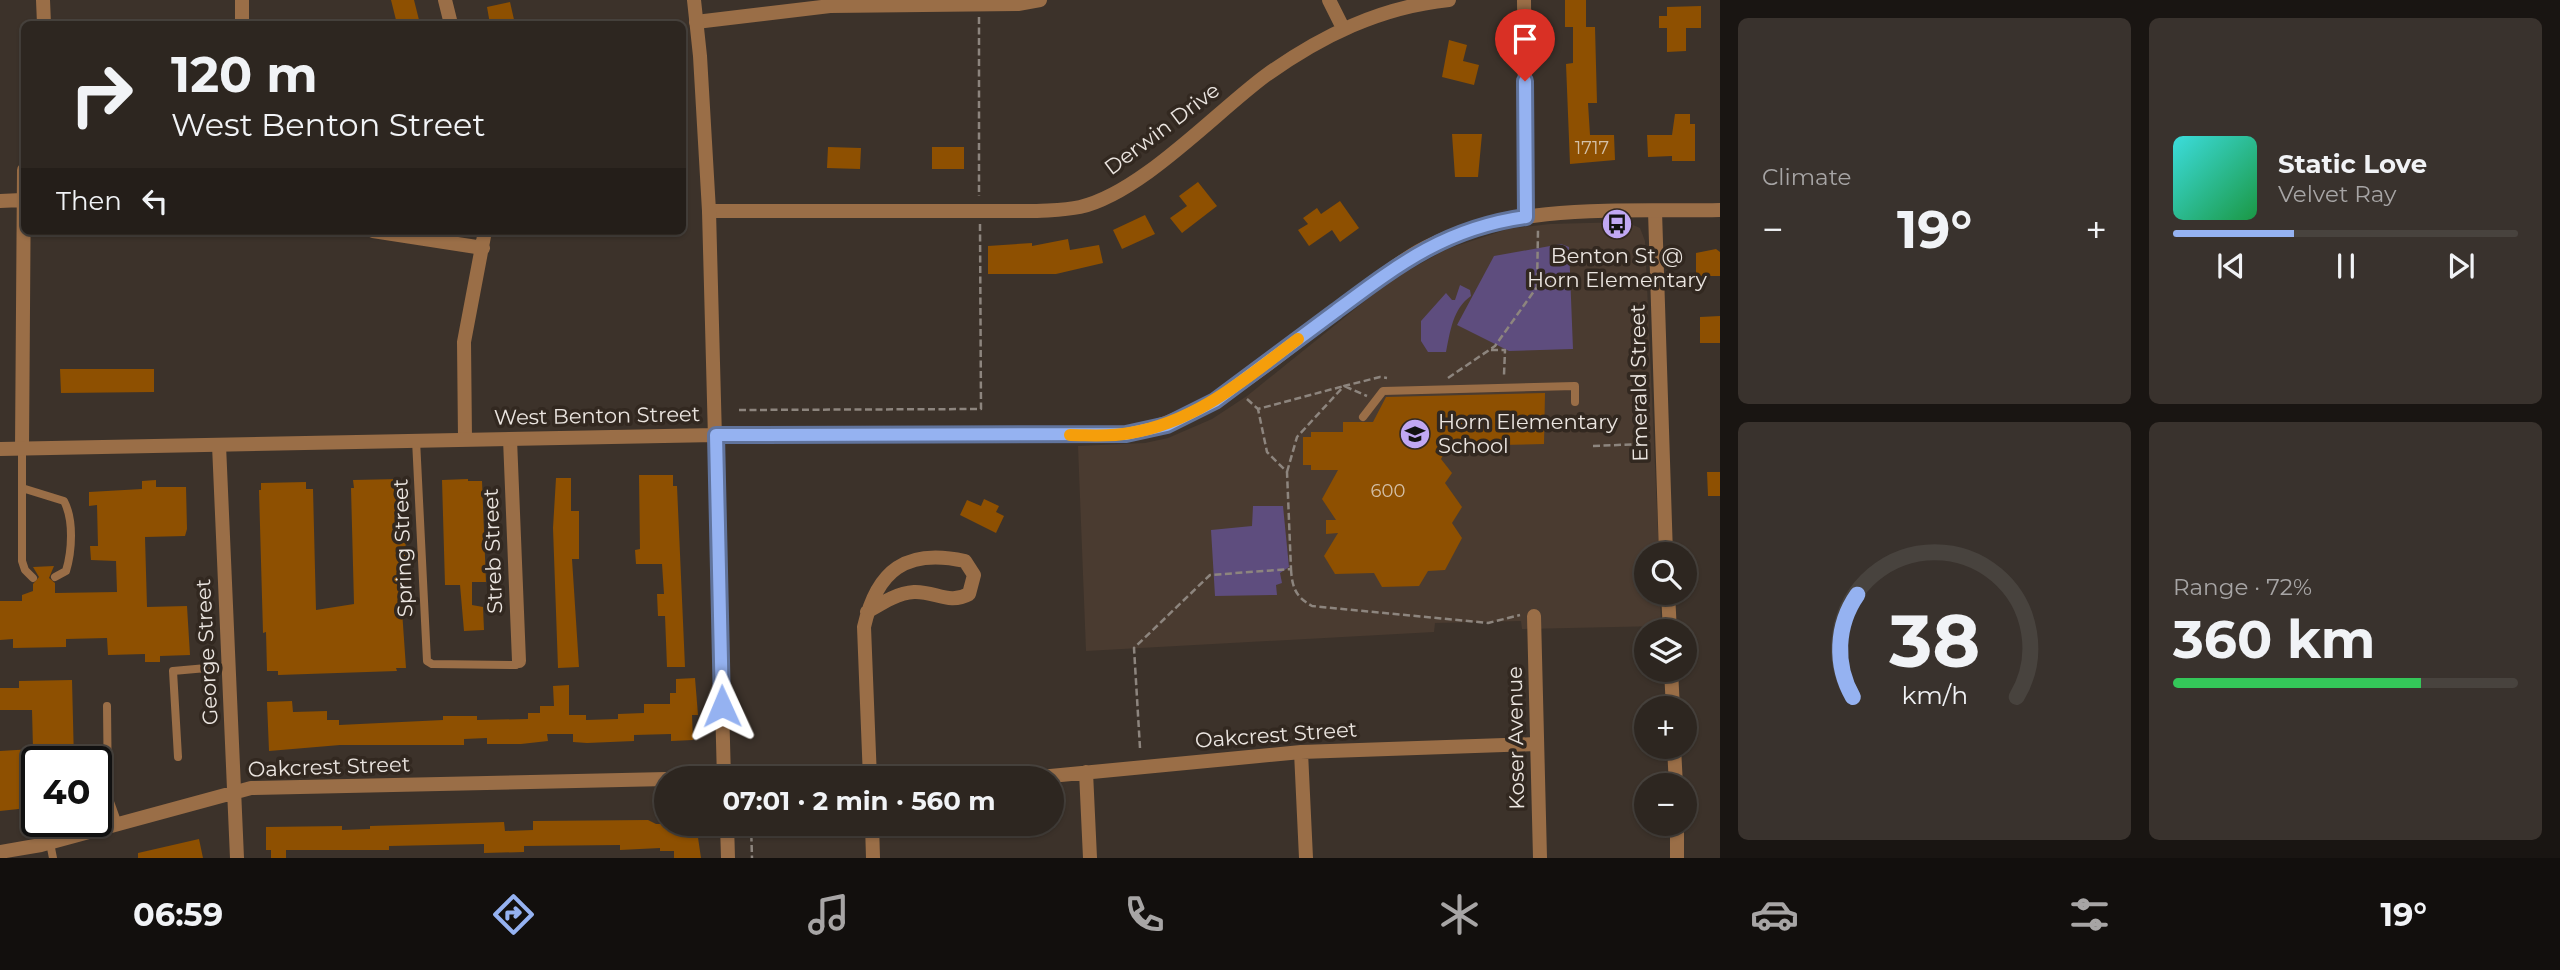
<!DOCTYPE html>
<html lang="en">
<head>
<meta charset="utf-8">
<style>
	body { margin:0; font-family:Montserrat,sans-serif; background:#39322d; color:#f1f3f6; height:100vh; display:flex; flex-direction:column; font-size:26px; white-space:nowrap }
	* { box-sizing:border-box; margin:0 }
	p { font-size:23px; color:#a7a5a5 }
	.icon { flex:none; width:38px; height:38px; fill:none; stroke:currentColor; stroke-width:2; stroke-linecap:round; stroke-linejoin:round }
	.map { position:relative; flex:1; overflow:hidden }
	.details { display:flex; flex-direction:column; gap:18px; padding:18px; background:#191512; width:840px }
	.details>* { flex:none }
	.banner { position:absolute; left:21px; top:21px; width:665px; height:214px; border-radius:10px; box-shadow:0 2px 5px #0004,0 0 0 2px #48433e; background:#2d2620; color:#f1f3f6; overflow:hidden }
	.tools { position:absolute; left:1634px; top:542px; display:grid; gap:14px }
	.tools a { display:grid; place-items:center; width:63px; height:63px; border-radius:50%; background:#2d2620; box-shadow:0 2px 5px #0004,0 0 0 2px #48433e; font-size:35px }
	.speed { position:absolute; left:21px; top:746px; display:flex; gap:14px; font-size:35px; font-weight:700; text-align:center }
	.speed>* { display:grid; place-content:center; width:91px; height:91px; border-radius:50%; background:#2d2620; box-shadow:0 2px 5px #0004,0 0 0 2px #48433e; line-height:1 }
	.speed .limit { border:4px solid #111; border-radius:10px; background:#fff; color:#111 }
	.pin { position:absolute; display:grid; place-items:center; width:60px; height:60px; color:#fff; margin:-72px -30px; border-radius:50% 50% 50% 0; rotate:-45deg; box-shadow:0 0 7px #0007 }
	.pin .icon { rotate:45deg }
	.me { position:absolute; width:77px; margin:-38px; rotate:359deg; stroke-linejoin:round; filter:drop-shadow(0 0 5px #0008) }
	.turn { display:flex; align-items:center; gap:24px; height:147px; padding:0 35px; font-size:32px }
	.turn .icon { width:91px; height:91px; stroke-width:2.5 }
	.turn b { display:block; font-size:49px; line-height:60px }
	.then { display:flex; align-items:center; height:66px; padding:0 35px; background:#0003; gap:14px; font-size:26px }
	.big { font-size:52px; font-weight:700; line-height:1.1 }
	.details .tile { flex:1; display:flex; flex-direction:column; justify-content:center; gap:10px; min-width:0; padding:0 24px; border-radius:10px; background:#39322d }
	.details .dial { align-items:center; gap:0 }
	.dial svg { height:182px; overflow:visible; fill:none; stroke:#48433e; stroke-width:7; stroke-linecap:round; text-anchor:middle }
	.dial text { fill:#f1f3f6; stroke:none }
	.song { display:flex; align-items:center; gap:21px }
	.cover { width:84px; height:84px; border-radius:10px; background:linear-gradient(135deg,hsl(180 70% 55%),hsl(140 70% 35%)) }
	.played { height:7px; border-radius:4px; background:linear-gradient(90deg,#95b2f1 35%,#48433e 35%) }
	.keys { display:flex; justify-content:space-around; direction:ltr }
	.heat { display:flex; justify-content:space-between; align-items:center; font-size:38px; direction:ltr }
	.charge { height:10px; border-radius:5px; background:linear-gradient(90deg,#34c759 72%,#48433e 0) }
	.details .tiles { flex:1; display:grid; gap:18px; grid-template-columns:repeat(2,1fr) }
	.trip { position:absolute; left:654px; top:766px; width:410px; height:70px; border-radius:35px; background:#2d2620; box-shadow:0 2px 5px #0004,0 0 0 2px #48433e; font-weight:700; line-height:70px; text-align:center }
	.tabs { display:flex; height:112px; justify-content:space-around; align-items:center; background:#120f0d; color:#a7a5a5 }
	.tabs .icon { width:49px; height:49px }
	.tabs .on { color:#95b2f1 }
	.tabs b { font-size:32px; color:#f1f3f6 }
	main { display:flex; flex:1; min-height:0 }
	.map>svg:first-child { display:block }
	.built { fill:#4a3b30 }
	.green { fill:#5e4d7e }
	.building { fill:#8e5001 }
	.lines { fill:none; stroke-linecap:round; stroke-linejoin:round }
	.path { stroke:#8d857e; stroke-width:2.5; stroke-dasharray:7 3.5; stroke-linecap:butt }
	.service { stroke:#9a6e47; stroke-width:8 }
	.minor { stroke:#9a6e47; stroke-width:14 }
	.tertiary { stroke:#9a6e47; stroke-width:14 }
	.route-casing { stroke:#61749d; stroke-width:18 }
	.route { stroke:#95b2f1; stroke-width:12 }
	.slow { stroke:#f59e0b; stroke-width:12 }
	.labels { text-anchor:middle; stroke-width:7; stroke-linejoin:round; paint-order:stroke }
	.number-label { font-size:18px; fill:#d4c0a8 }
	.street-label { font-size:21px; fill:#ebe5e0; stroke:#322820 }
	.poi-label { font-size:21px; fill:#ebe5e0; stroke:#322820 }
</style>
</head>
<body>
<main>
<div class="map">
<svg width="1720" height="858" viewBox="0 0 1720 858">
	<rect width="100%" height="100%" fill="#3c322a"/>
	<path class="built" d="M1626,222l14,6 5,13 14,314h-12v38h13l1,33 -139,3 -1,-8 -86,2 -1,9 -348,19 -8,-205 67,-3 23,-5 44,-19 35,-23 144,-116 56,-31 61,-20 42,-5z"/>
	<path class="green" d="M1561,244l8,3 4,102 -64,2 -52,-26 37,-69z
		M1460,285l10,5 1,6c-18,12 -21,36 -25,56h-18l-7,-11v-20l25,-28 6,7h3z
		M1253,506h30l6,61 -9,6 2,10 -6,2 1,10 -62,1 -4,-66 41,-4z"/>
	<path class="building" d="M391,0h23l6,24h-23z
		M1565,0h21v27h9l2,76h-9l2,32h24l1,25 -45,4 -4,-100 7,-1v-36h-8z
		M510,2l5,22h-25l-3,-17z
		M1701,6v22h-15v23l-19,1v-24h-8v-12h8v-9z
		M1449,40l18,5 -4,16 16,4 -5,20 -32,-8z
		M1675,114h15v10h5v37h-23v-5l-24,1 -1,-22h25z
		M1452,134h30l-4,43h-23z
		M828,147l33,1 -1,21 -33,-1z
		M932,147h32v22h-32z
		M1198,182l19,24 -35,27 -12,-15 17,-12 -8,-10z
		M1340,201l19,27 -19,14 -8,-12 -23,16 -11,-16 10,-6 -5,-6 14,-10 4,6z
		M1145,215l10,19 -33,15 -9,-19z
		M1068,239l2,11 29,-5 4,18 -47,11h-68v-28l44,-3v3z
		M1716,249l4,3v24h-24v-23z
		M1720,316v27h-20v-26z
		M60,369h94v23l-93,1z
		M1545,393l-1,51 -96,2 -7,13 11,14 -7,10 17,24 -10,16 10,15 -17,32 -17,1 -9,15 -37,1 -8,-14 -39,1 -11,-18 14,-23 -12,1v-14h10l-14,-21 16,-29h-27v-5h-8v-28h8v-5h32v-10h30l13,-25z
		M1707,472h13v24h-12z
		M639,475h34v11h4l8,181h-18l-2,-51h-7l-1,-22h7l-2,-30h-26l-1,-14 5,-1z
		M556,478h15v33h8v48h-7l7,108 -21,1 -5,-140z
		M399,479v7h5l3,110h-6l5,72h-10l1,3 -119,4v-4h-11l-1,-39 -3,1 -4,-143h2v-7l45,-1v7h7l3,121 38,-6 -3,-116h3l-1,-8z
		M468,479v2h14l4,101h-14v23l11,2 1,23 -20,1 -4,-46h-15l-3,-105z
		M156,480v7h30l1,42 -2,7 -40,1 2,70 40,-1 3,49 -30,1v6h-15v-8l-37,1 -1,-17 -41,1v8l-53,1v-9l-13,1v-39h22v-6l11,-4v-7l6,-7 -6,-10 21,-1 -5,12 6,5v10l62,-1 -1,-31 -25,-1 -1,-14h8l-1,-41 -8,1v-14l53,-3v-8z
		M984,499l15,7 -3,6 8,4 -8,17 -36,-18 7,-15 14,6z
		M695,678l3,37h-6l1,25 -22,1v-7l-37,1v6l-47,2 -14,-1v-8h-26l1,7 -27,3h-34v-6l-23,1v6h-124l-71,6 -2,-49 25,-1 1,11 34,-1v9h12v5l104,-5v-4h34v4l51,-1v-6h12v-7h14l-1,-20 16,-1v30h17v5l32,-1v-5l26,-1v-9h26v-11h6v-14z
		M72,680l2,81h-37v46l-37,4v-60l33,-2 -1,-39h-32v-22h19v-7z
		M648,820l8,4h40l5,34h-27v-7h-14v-3l-40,2v-5l-96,1v6l-40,1v-9l-95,2v4h-103v8h-15v-8h-5v-23l76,-1v4l28,-1v-3l134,-4 1,9 28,-1v-9z
		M199,839l4,19h-65v-5z"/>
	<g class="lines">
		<path class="path" d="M979,17v179
			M1491,350h14l-1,25
			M1448,378l47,-32 42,-59 1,-57
			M1247,399l11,10 86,-23 23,10
			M739,410l242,-1 -1,-185
			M1593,446l49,-2
			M1287,472l10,-35 47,-51 36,-9 7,1
			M1291,569c1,19 5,28 21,37l176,17 32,-8
			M1140,748l-6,-100 76,-73 81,-6 -4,-97 -20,-20 -9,-43
			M751,824l1,34"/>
		<path class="service" d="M1363,417l20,-26 192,-5v16
			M416,440l11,221 5,3 84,1 3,-4
			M22,488v-39
			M33,578l-8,-8 -3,-9v-73l42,13c10,19 8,50 2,70l-11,6
			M107,706l1,90 10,28
			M178,757l-5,-86 56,-5
			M50,843l3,15"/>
		<path class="minor" d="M43,0l1,24
			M242,0v24
			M445,0l6,24
			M1329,0l14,28
			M1524,0l2,217
			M696,22l134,-16 188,-2 22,-4
			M0,201l22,-1
			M709,211h328c15,-1 29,-1 43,-4 61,-14 134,-93 185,-131 56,-40 115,-69 184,-76
			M1655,211l11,344
			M373,231l110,17
			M465,439l-1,-97 21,-111
			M510,439l9,222
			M219,445l18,413
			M22,449l2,-279
			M1668,593l2,39
			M867,612c15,-9 30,-19 47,-20 21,-1 35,13 55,2l5,-19 -9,-14c-59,-13 -88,9 -101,66l6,152
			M1534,616l6,242
			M1671,670l2,39
			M1674,747l2,39
			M1301,752l5,106
			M1086,772l4,86
			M692,779h65
			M1019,779l282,-27 235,-8
			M872,824l1,34
			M1677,824v34
			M0,852l41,-7 210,-57 416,-9"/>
		<path class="tertiary" d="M694,0l6,56 9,155 15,568
			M0,449l716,-14 410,-1c91,-17 164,-89 237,-144 22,-16 45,-35 70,-46 88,-42 192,-32 287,-34
			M727,824l1,34"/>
	</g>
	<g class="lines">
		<g class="route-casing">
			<path id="route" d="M722,706l-6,-271 410,-1 41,-9 48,-24c40,-30 81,-60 121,-90 63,-47 110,-83 190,-94l-1,-136"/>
		</g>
		<use href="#route" class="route"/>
		<path class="slow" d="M1070,435c19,0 40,2 60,-2 67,-11 116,-55 168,-94"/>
	</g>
	<defs>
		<g id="bus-disc" transform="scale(1.575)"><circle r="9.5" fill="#c1a8f3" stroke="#322820"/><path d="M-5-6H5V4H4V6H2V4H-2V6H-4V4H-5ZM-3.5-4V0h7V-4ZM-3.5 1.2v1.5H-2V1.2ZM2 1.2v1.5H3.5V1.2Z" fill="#111"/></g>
		<g id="school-disc" transform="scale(1.575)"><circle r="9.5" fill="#c1a8f3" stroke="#322820"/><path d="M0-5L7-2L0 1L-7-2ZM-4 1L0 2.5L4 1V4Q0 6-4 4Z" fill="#111"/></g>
	</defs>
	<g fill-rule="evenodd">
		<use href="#bus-disc" x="1617" y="224"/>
		<use href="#school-disc" x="1415" y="434"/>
	</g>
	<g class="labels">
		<g class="number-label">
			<text x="1592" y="154">1717</text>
			<text x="1388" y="497">600</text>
		</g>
		<g class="street-label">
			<text transform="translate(1162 129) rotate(-37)" y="7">Derwin Drive</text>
			<text transform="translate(1639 383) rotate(-91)" y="7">Emerald Street</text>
			<text transform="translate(597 416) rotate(-1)" y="7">West Benton Street</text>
			<text transform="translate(403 548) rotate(-92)" y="7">Spring Street</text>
			<text transform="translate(493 551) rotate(-92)" y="7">Streb Street</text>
			<text transform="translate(207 652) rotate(-93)" y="7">George Street</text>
			<text transform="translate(1276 735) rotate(-4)" y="7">Oakcrest Street</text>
			<text transform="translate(1516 738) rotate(-91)" y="7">Koser Avenue</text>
			<text transform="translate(329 767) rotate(-2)" y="7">Oakcrest Street</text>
		</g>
		<g class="poi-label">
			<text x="1617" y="263">Benton St @<tspan x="1617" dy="24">Horn Elementary</tspan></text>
			<text x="1438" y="429" text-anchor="start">Horn Elementary<tspan x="1438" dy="24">School</tspan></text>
		</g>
	</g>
</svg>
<div class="tools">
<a><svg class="icon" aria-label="search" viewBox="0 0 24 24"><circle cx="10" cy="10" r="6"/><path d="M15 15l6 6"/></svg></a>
<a><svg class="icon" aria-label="layers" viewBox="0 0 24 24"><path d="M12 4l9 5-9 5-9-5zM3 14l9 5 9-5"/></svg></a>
<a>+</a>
<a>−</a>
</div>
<div class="speed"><div class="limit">40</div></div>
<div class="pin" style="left:1525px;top:81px;background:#d93025"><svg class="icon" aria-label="arrive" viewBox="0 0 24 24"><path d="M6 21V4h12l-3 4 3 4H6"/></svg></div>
<svg class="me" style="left:722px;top:706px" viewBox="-20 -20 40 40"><path d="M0-17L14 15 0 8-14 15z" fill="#95b2f1" stroke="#fff" stroke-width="4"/></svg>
<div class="trip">07:01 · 2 min · 560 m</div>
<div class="banner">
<div class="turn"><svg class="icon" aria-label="right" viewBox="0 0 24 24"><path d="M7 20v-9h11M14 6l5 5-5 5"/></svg><div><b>120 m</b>West Benton Street</div></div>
<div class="then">Then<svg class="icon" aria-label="left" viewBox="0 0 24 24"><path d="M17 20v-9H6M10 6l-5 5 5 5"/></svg></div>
</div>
</div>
<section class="details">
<div class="tiles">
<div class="tile"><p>Climate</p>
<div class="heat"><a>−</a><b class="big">19°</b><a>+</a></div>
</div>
<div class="tile">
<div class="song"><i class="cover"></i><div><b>Static Love</b><p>Velvet Ray</p></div></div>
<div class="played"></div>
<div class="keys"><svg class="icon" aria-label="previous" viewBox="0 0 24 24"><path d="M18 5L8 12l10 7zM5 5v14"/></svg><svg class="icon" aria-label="pause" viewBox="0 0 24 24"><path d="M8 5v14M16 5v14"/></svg><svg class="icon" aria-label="next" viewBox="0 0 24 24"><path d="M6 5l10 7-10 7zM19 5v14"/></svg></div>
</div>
<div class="tile dial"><svg viewBox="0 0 100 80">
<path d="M14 69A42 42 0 1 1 86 69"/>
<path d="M14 69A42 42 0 0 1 16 24" stroke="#95b2f1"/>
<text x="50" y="56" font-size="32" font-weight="700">38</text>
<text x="50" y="72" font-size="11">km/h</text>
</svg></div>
<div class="tile"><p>Range · 72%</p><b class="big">360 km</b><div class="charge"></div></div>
</div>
</section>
</main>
<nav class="tabs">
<b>06:59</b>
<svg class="icon on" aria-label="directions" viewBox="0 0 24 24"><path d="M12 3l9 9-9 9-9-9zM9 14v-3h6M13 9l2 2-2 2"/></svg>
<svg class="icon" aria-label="music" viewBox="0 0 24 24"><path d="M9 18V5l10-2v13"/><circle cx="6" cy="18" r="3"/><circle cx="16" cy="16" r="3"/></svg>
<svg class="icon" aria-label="phone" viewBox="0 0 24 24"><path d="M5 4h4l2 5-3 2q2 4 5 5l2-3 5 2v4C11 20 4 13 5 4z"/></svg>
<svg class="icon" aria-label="climate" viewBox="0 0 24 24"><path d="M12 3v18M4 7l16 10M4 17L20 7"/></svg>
<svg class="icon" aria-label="car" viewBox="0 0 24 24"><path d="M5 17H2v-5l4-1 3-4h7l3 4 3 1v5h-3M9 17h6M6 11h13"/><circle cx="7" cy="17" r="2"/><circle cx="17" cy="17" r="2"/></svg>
<svg class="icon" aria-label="filters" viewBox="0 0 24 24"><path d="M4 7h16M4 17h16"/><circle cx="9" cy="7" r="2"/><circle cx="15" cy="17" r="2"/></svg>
<b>19°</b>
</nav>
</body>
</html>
